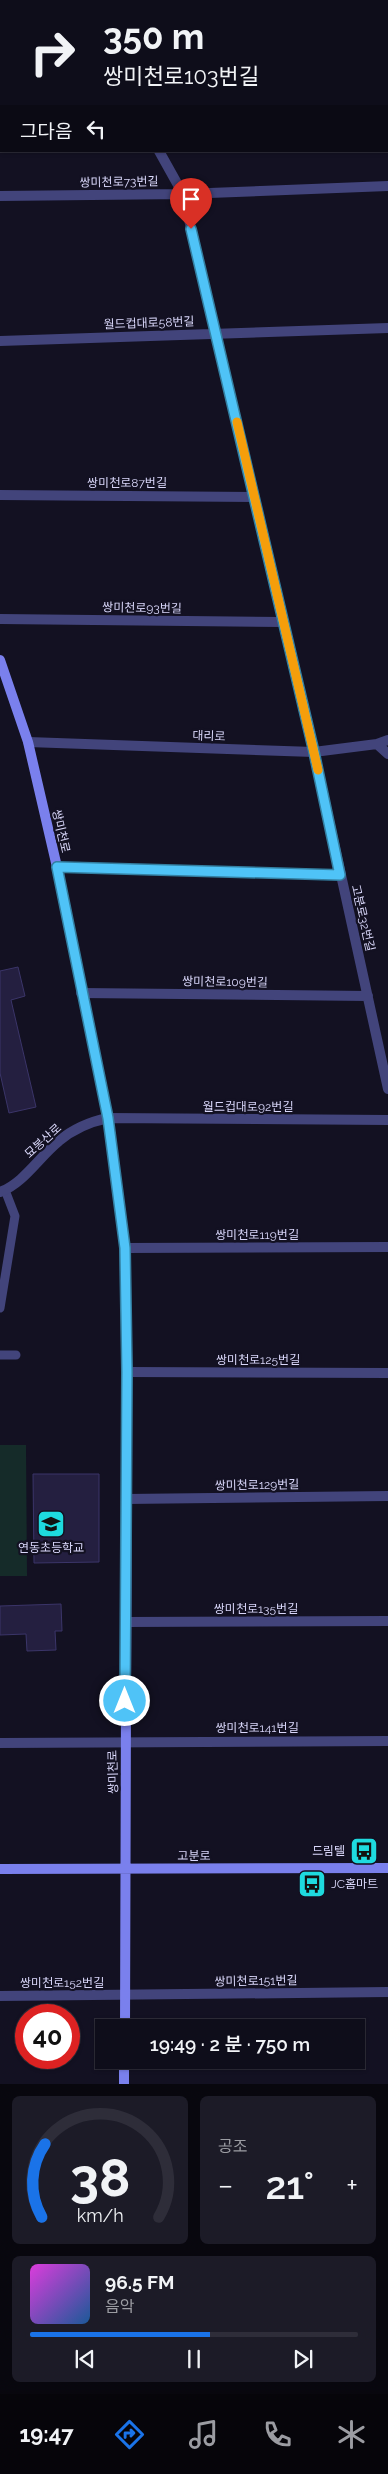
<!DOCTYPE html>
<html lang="ko">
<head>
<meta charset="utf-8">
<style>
	body { margin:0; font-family:Raleway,"Noto Sans KR",sans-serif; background:#1c1b27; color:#f1f3f6; height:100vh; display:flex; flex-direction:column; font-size:19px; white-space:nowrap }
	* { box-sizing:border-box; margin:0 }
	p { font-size:16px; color:#9b9ca2 }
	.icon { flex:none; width:28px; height:28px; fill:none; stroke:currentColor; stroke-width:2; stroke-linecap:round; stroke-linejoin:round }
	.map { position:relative; height:2084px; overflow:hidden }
	.side { display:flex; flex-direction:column; gap:12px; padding:12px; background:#08070e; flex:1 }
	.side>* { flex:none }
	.hud { position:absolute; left:0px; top:0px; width:389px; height:152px; box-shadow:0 1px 4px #0004,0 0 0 1px #2e2d39; background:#0e0d1a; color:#f1f3f6; overflow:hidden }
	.speed { position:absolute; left:15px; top:2004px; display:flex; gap:10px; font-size:25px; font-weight:700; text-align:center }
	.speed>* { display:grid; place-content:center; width:65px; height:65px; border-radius:50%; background:#0e0d1a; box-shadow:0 1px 4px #0004,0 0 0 1px #2e2d39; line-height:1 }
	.speed .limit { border:8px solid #d22; background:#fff; color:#111 }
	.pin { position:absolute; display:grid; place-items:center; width:42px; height:42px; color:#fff; margin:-51px -21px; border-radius:50% 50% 50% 0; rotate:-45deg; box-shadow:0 0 5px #0007 }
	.pin .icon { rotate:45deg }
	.me { position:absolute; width:55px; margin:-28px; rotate:0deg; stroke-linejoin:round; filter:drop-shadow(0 0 4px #0008) }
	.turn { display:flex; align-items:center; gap:18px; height:105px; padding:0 20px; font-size:22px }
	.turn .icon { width:65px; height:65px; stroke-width:2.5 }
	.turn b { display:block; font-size:35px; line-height:42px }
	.then { display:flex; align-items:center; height:48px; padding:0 20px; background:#0003; gap:10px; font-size:19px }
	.big { font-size:38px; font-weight:600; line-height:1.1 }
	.side .tile { flex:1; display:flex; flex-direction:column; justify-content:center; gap:8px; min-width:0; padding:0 18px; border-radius:8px; background:#1c1b27 }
	.side .dial { align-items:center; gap:0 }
	.dial svg { height:130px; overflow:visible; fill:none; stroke:#2e2d39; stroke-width:7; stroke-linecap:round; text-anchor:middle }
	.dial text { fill:#f1f3f6; stroke:none }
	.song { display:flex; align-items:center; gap:15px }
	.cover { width:60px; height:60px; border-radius:8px; background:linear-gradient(135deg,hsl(300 70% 55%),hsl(210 70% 35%)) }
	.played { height:5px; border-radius:2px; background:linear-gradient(90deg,#1a73e8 55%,#2e2d39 55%) }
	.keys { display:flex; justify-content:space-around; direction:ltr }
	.heat { display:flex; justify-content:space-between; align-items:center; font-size:28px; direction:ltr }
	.side .tiles { flex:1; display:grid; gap:12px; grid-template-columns:1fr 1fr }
	.tile:last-child { grid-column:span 2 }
	.trip { position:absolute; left:95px; top:2019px; width:270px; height:50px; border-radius:0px; background:#0e0d1a; box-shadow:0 1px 4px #0004,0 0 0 1px #2e2d39; font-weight:600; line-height:50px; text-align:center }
	.tabs { display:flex; height:80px; justify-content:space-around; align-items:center; background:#06050a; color:#9b9ca2 }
	.tabs .icon { width:35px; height:35px }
	.tabs .selected { color:#1a73e8 }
	.tabs b { font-size:22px; color:#f1f3f6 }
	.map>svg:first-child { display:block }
	.green { fill:#152b29 }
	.building { fill:#241f40; stroke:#3b3569 }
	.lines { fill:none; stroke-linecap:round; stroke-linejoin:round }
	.lane { stroke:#42447b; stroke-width:9 }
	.street { stroke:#42447b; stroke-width:10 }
	.secondary { stroke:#7a80ed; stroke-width:10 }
	.route-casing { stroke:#337fa1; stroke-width:12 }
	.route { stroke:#4fc3f7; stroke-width:9 }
	.slow { stroke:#f59e0b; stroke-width:9 }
	.labels { text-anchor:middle; stroke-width:4.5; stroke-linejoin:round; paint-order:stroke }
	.street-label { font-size:12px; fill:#d9d7fa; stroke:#131122 }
	.poi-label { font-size:12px; fill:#d9d7fa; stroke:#131122 }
</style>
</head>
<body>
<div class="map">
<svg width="388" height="2084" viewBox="0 0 388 2084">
	<rect width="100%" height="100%" fill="#131122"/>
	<path class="green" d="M0,1445h26l1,131h-27z"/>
	<path class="building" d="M18,967l7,29 -14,4 25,107 -27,6 -9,-40v-102z
		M33,1474h66v88l-65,1z
		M61,1604l1,27h-7l1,19 -29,1 -1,-17 -26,1v-29z"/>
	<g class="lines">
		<path class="lane" d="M0,1308l15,-92 -10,-26
			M0,1355h16"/>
		<path class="street" d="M74,0l1,1
			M0,51h1
			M159,151l24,43 131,558 74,337
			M0,196l183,-2 205,-8
			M0,341l388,-13
			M0,495l254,2
			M0,619l283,3
			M28,742l286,10 63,-8 11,-4
			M377,744l11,10
			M57,867l283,8
			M81,993l287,3
			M0,1192c24,-9 39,-35 59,-51 15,-13 30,-19 49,-23l280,2
			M125,1248l263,-1
			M127,1372l261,1
			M126,1499l262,-3
			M125,1622l263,-1
			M0,1743l388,-2
			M0,1996l388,-4"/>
		<path class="secondary" d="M0,660l28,82 29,125 51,251 17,130 2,124 -2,656
			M0,1869l388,-1
			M124,2084v-24"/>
	</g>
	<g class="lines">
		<g class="route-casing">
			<path id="route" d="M125,1701l2,-329 -2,-124 -17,-130 -51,-251 283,8 -26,-123 -123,-523"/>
		</g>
		<use href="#route" class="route"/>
		<path class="slow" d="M237,422l81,348"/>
	</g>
	<defs>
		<g id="school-square" transform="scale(1.4375)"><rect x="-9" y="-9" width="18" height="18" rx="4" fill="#1edadf" stroke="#131122"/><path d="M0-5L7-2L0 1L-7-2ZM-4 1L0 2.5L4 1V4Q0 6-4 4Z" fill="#111"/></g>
		<g id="bus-square" transform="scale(1.4375)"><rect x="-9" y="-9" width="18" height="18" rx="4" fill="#1edadf" stroke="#131122"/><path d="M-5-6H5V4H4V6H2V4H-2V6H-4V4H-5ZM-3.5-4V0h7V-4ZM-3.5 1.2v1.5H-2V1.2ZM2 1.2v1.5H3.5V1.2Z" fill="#111"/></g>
	</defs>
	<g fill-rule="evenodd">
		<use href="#school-square" x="51" y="1524"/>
		<use href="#bus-square" x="364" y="1851"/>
		<use href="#bus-square" x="312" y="1884"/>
	</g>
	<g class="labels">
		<g class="street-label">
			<text transform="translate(119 182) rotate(-1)" y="4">쌍미천로73번길</text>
			<text transform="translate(149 323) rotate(-2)" y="4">월드컵대로58번길</text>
			<text x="127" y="487">쌍미천로87번길</text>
			<text transform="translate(142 608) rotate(1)" y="4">쌍미천로93번길</text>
			<text transform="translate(209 736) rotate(2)" y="4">대리로</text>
			<text transform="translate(61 831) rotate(77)" y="4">쌍미천로</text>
			<text transform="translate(363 918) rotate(77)" y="4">고분로32번길</text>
			<text transform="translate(225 982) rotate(1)" y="4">쌍미천로109번길</text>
			<text x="248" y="1111">월드컵대로92번길</text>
			<text transform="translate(43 1141) rotate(-42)" y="4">묘봉산로</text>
			<text x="257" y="1239">쌍미천로119번길</text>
			<text x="258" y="1364">쌍미천로125번길</text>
			<text transform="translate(257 1485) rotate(-1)" y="4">쌍미천로129번길</text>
			<text x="256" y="1613">쌍미천로135번길</text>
			<text x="257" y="1732">쌍미천로141번길</text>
			<text transform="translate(113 1772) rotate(-91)" y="4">쌍미천로</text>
			<text x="194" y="1860">고분로</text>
			<text transform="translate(256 1981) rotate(-1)" y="4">쌍미천로151번길</text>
			<text x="62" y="1987">쌍미천로152번길</text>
		</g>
		<g class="poi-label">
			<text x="51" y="1552">연동초등학교</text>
			<text x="345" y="1855" text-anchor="end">드림텔</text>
			<text x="331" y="1888" text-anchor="start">JC홈마트</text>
		</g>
	</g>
</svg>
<div class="speed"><div class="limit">40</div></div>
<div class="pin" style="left:191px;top:229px;background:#d93025"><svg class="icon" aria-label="arrive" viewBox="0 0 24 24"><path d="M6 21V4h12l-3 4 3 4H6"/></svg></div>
<svg class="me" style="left:125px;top:1701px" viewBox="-20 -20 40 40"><circle r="17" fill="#4fc3f7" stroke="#fff" stroke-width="3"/><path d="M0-11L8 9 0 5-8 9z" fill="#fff"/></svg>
<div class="trip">19:49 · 2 분 · 750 m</div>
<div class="hud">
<div class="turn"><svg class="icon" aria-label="right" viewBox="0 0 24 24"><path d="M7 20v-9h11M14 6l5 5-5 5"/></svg><div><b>350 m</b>쌍미천로103번길</div></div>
<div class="then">그다음<svg class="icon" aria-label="left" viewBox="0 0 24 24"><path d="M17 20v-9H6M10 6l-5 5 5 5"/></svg></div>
</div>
</div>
<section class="side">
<div class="tiles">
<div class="tile dial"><svg viewBox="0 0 100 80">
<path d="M14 69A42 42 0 1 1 86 69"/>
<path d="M14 69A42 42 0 0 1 16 24" stroke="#1a73e8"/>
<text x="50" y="56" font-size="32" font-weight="700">38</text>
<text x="50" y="72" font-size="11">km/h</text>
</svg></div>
<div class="tile"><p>공조</p>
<div class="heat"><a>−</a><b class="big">21°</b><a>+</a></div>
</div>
<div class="tile">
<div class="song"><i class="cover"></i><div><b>96.5 FM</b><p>음악</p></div></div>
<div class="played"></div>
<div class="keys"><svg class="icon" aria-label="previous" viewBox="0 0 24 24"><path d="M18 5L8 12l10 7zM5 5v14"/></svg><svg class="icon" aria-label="pause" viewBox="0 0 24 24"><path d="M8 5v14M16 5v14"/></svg><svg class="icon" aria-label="next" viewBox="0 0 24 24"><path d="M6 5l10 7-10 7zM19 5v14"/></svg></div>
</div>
</div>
</section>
<nav class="tabs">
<b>19:47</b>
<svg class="icon selected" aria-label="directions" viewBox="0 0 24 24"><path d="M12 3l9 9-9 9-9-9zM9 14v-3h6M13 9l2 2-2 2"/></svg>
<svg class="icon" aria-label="music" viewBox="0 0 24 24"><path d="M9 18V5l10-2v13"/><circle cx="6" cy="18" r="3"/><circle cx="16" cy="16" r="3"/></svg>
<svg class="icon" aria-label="phone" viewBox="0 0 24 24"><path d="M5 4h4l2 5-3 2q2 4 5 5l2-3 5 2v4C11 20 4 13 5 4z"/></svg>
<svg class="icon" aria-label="climate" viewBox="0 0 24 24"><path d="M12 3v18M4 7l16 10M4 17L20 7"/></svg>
</nav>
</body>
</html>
